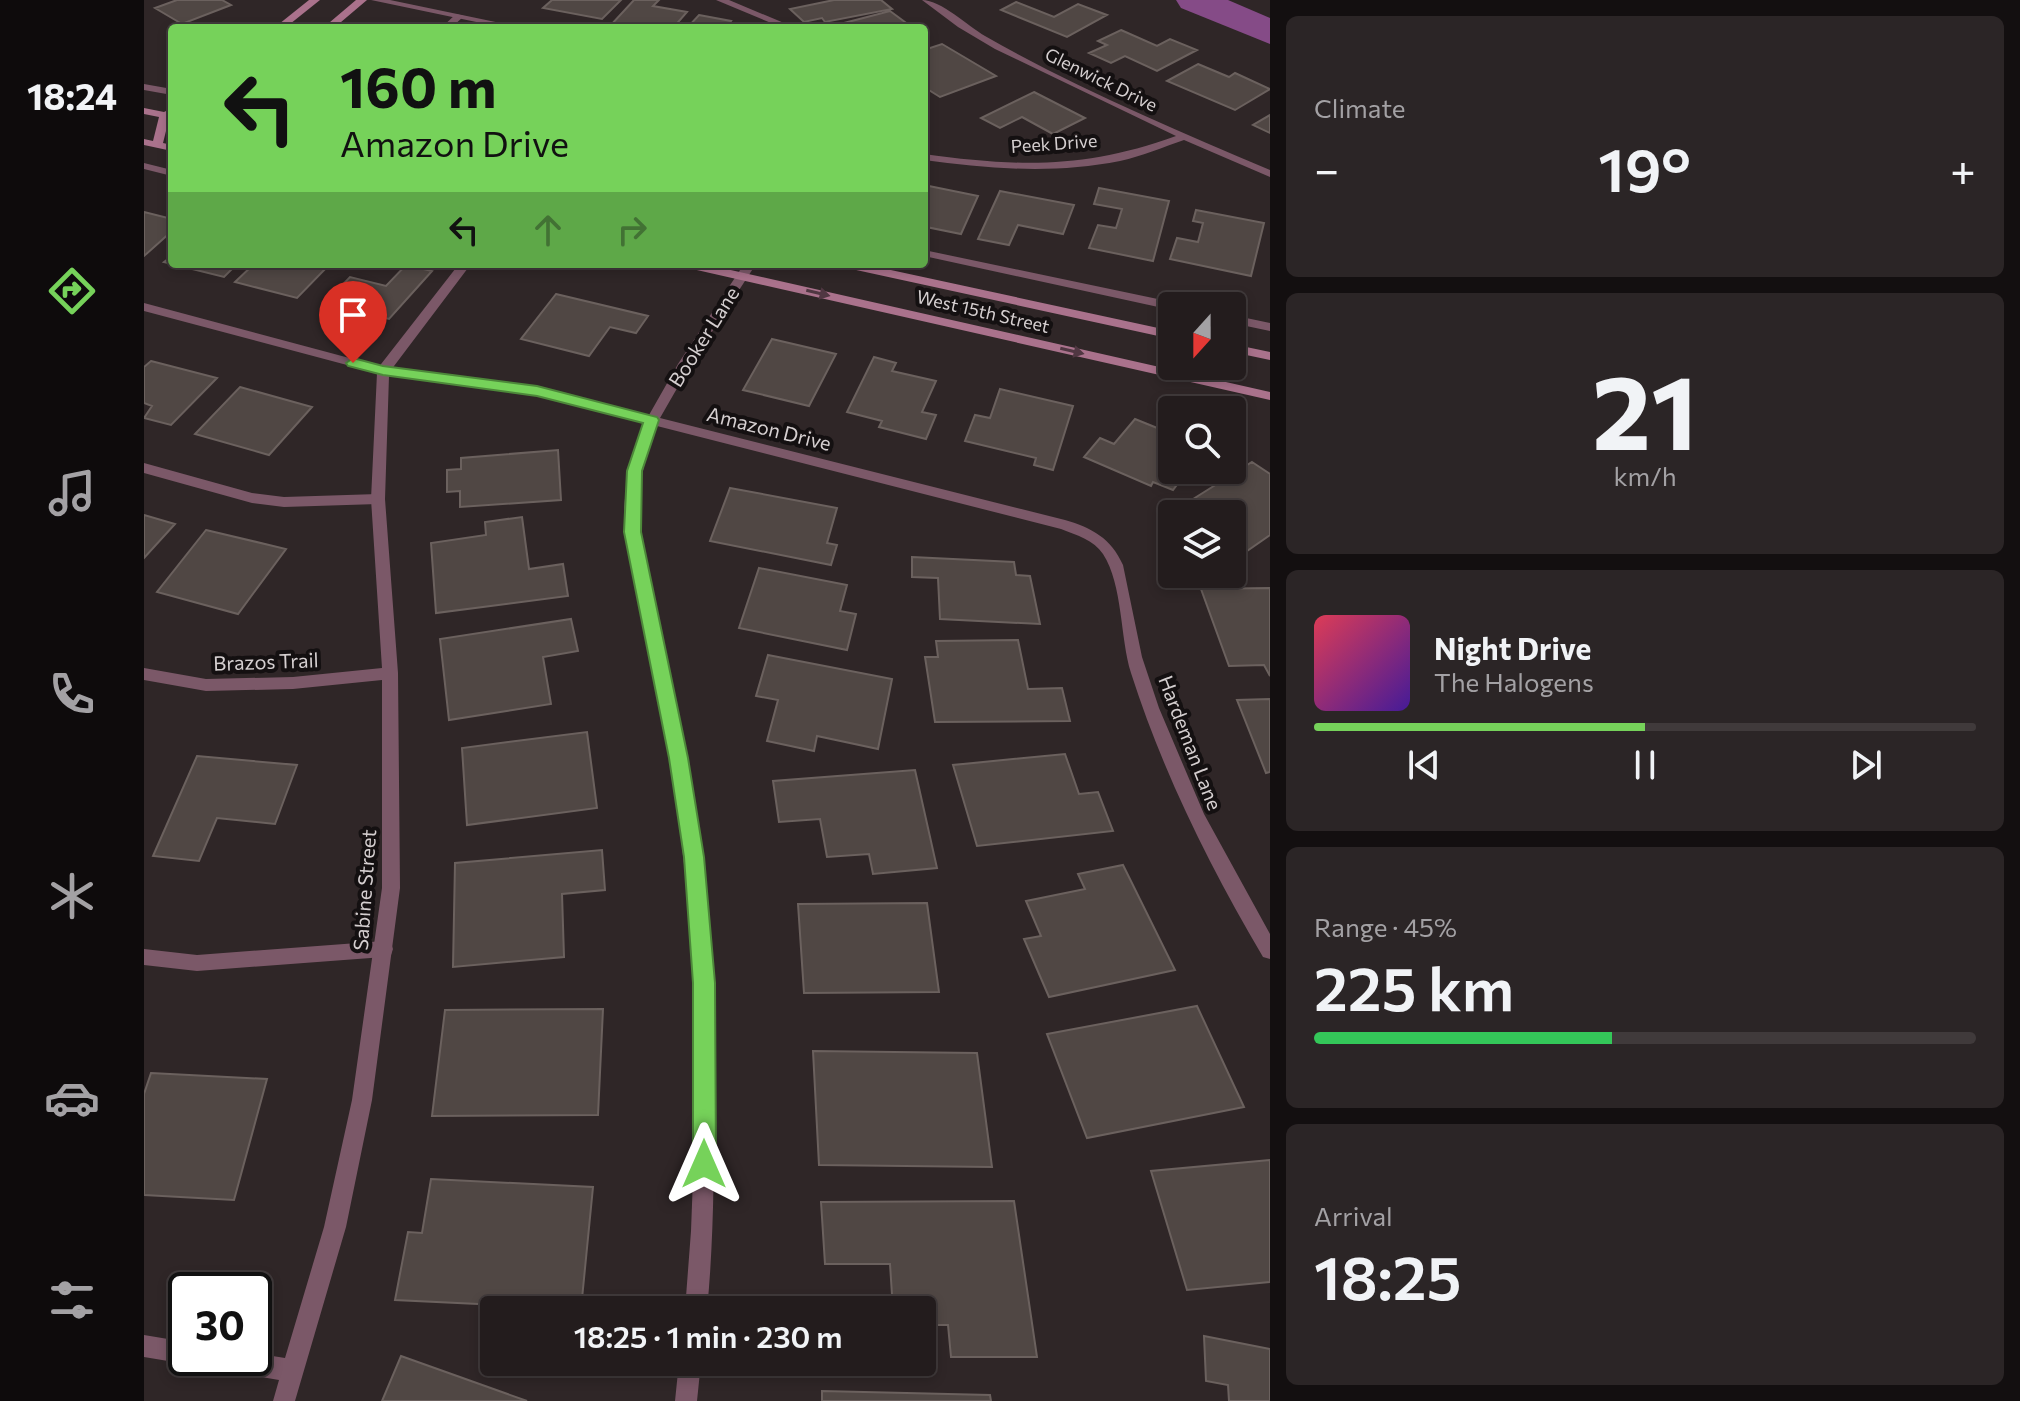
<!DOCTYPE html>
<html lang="en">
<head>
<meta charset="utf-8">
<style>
	body { margin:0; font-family:Commissioner,sans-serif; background:#2b2526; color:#f1f3f6; height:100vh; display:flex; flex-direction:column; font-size:30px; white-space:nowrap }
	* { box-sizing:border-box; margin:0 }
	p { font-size:26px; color:#a3a1a4 }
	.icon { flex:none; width:44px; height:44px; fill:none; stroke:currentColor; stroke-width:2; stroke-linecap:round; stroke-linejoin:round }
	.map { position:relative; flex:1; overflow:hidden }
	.details { display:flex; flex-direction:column; gap:16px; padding:16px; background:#130f10; width:750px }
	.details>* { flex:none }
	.hud { position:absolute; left:24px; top:24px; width:760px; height:244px; border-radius:8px; box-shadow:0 4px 12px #0003,0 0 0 2px #403a3b; background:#76d25a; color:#111; overflow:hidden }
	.needle { width:52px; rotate:201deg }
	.fabs { position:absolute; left:1014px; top:292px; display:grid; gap:16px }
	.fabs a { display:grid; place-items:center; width:88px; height:88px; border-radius:8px; background:#231c1d; box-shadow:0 4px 12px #0003,0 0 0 2px #403a3b; font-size:40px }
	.speed { position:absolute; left:24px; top:1272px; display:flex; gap:16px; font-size:40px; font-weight:700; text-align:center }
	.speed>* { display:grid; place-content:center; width:104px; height:104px; border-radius:50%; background:#231c1d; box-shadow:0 4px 12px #0003,0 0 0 2px #403a3b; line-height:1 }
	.speed .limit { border:4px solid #111; border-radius:12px; background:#fff; color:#111 }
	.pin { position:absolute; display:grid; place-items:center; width:68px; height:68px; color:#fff; margin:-82px -34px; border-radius:50% 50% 50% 0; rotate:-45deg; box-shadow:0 0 8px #0007 }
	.pin .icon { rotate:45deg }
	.me { position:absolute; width:88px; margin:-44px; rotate:0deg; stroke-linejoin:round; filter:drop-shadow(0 0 6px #0008) }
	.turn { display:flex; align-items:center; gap:28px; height:168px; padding:0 40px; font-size:36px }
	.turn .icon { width:104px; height:104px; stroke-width:2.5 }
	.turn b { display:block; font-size:56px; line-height:68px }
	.lanes { display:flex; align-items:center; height:76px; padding:0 40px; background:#0003; justify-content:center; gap:40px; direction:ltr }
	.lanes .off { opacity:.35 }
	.big { font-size:60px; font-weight:600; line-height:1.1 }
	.details .card { flex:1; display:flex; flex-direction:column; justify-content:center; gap:12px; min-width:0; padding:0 28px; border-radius:12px; background:#2b2526 }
	.details .dial { align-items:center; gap:0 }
	.dial b { font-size:104px; line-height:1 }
	.song { display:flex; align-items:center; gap:24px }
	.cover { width:96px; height:96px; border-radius:12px; background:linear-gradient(135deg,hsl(350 70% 55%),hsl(260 70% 35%)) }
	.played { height:8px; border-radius:4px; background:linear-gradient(90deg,#76d25a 50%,#403a3b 50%) }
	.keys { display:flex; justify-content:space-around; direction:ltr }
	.heat { display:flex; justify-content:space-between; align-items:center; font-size:44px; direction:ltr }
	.charge { height:12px; border-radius:6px; background:linear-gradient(90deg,#34c759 45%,#403a3b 0) }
	.trip { position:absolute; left:336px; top:1296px; width:456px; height:80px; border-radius:8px; background:#231c1d; box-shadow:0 4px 12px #0003,0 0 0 2px #403a3b; font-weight:600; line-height:80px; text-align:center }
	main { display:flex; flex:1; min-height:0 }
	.dock { display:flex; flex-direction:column; width:144px; justify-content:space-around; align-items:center; background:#0e0b0c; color:#a3a1a4 }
	.dock .icon { width:56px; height:56px }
	.dock .selected { color:#76d25a }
	.dock b { font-size:36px; color:#f1f3f6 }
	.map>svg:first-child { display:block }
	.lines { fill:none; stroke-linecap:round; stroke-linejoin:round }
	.river { fill:#854b87; fill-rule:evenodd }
	.building { fill:#504744; stroke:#6b615e; stroke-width:2 }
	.lane { fill:#7b5868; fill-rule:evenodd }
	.street { fill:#7b5868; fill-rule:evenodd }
	.secondary { fill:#aa728c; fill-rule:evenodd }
	.oneway { fill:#503742 }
	.route { fill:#76d25a; stroke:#4d883a; stroke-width:2 }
	.labels { text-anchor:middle; stroke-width:8; stroke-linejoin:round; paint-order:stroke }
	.far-street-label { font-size:18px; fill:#d5cfd0; stroke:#141011 }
	.street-label { font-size:20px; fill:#d5cfd0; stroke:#141011 }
</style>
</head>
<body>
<main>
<nav class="dock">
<b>18:24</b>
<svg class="icon selected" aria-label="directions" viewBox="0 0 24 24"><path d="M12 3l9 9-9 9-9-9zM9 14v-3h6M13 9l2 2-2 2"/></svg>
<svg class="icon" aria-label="music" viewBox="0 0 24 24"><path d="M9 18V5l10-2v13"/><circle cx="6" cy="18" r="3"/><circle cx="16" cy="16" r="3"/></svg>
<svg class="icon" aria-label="phone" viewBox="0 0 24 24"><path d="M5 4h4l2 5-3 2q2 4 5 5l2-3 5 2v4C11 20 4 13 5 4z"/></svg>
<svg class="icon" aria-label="climate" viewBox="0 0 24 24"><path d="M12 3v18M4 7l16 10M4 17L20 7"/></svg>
<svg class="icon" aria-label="car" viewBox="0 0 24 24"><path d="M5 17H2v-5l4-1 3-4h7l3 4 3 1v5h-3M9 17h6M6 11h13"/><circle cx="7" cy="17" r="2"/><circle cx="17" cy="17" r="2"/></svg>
<svg class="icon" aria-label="filters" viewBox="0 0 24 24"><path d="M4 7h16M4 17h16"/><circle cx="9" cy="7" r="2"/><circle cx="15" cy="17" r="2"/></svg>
</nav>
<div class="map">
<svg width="1126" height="1401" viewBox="0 0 1126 1401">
	<rect width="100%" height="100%" fill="#2f2627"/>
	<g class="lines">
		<path class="river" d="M1032,0h52l42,18v26l-89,-36z"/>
	</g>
	<path class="building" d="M33,0h45l9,5 -49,19 -27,-16z
		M408,0h69l-19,19 -59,-11z
		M490,0h25l-6,6 34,6 -14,16 -64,-1z
		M690,0h47l11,9 -67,13 -3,-4 -18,4 -14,-13z
		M872,2l38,15 24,-13 29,11 -40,22 -66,-27z
		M746,11l23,17h-62l-7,-5z
		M555,15l32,6 -6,7h-38z
		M977,30l36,16 13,-7 27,11 -40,21 -32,-15 -14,7 -22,-10 18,-8 -9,-4z
		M798,44l54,32 -56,21 -16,-10v-37z
		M1054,64l31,13 6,-4 35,16 -35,21 -68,-29z
		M890,92l51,26 -32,16 -31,-17 -22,11 -19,-10z
		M1126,115v18l-17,-8z
		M780,185l54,11 -17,38 -35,-7 -2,4z
		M955,188l70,13 -16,60 -64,-13 9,-23 18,3 6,-19 -28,-5z
		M856,191l74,14 -11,29 -45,-9 -9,20 -31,-6z
		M1052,210l68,13 -13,53 -81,-17 7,-21 21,4 5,-19 -10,-2z
		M0,212l28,7v12l-28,25z
		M28,256v8h65l-13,13 -60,-15z
		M110,264h76l-33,34 -62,-16z
		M262,265l26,6 -43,48 -64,-16 25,-26 36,9z
		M412,294l92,22 -12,17 -26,-6 -21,29 -68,-17z
		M628,339l64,15 -27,52 -66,-16z
		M730,357l22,6 -4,8 44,10 -14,31 14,3 -10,24 -47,-12 3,-6 -35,-9z
		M7,361l66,17 -46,47 -27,-7 8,-12 -8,-3v-36z
		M96,387l72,20 -43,48 -74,-21z
		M856,389l73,17 -20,64 -19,-5 2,-7 -71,-17 10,-26 15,3z
		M991,419l37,15v36h16l-15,20 -20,-8 -2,4 -67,-29 16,-19 14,6z
		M414,450l3,50 -101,7v-16l-13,1v-22l14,-1v-11z
		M1108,462l18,12v61l-23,16 -15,-10v-27h-24l-18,-13z
		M586,488l107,20 -10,35 10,2 -6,20 -121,-24z
		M0,515l31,9 -31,34z
		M378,517l7,52 34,-5 5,32 -132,17 -5,-70 55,-8 -1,-13z
		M62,530l80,19 -48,65 -81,-22z
		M768,557l102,5 2,13 14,1 10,48 -100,-5 -2,-41 -26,-1z
		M615,568l88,17 -7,26 16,3 -9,36 -108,-22z
		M1126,588v88l-6,-11 -35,1 -28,-77z
		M427,619l7,32 -35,6 8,47 -102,16 -9,-81z
		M874,640l10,49 34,-1 8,33 -135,1 -10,-65h13l-2,-16z
		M624,655l124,24 -14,70 -61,-13 -3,15 -47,-10 11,-41 -22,-4z
		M1126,699v73l-4,1 -29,-73z
		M443,732l10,76 -130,17 -5,-77z
		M921,754l14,40 19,-2 15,39 -136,15 -24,-81z
		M53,756l100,9 -22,59 -58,-6 -18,43 -46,-5z
		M771,770l22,98 -64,6 -4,-20 -42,3 -7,-38 -41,3 -6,-41z
		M458,850l3,40 -43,4 2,63 -111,10 2,-104z
		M979,865l52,105 -126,27 -25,-58 17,-3 -15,-35 59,-12 -7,-15z
		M783,903l12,89 -135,1 -6,-89z
		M1053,1006l47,101 -157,31 -40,-104z
		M459,1009l-5,106 -166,1 13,-106z
		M669,1051l164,2 15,114 -173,-2z
		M7,1073l116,6 -33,121 -90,-5v-101z
		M1126,1160v122l-83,8 -36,-119z
		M287,1179l162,8 -12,122 -186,-9 13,-68 14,1z
		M870,1201l23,156h-86l-3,-32h-26v-15h-29l-3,-46h-65l-4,-62z
		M1060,1336l66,13v52h-41l-1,-16 -22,-4z
		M257,1356l126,45h-145z
		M678,1391l168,4 1,6h-169z"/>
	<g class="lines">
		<path class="lane" d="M572,0h13l67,28h-13z
			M312,14l8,2 -13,12h-10z
			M0,84l28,5v6l-28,-5z
			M0,163l28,7v6l-28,-7z
			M780,250l248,52 6,4h-6v4l-248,-54z
			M315,264h12l-83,110h-10v-6z
			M1088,315l38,8v8l-38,-8z
			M0,463l108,30 32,4 94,-3 7,5 -7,5 -94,3 -32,-4 -108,-30z
			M240,941l7,2 2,6 -2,6 -7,2 -187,14 -53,-6v-16l53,6z"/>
		<path class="street" d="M227,0h19l134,28h-19z
			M778,0c19,0 46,26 63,36 91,52 189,93 285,134v7l-86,-37c-21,7 -41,16 -64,21 -65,13 -131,8 -196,-1v-6c94,13 161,15 252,-18l-181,-87 -37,-22z
			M600,264h12l-65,100 -31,54 405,102c27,8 46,18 58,45l19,92 17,51 45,106 66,120v25l-7,-2c-53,-90 -100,-184 -132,-284 -11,-35 -8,-88 -28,-119 -9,-14 -27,-19 -42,-25l-404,-103c-14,34 -20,65 -18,102 12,94 42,185 56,279 15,97 19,193 19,291 0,71 0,141 -7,212h-22l6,-79 3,-80v-126l-4,-108 -15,-132 -44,-218 -7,-59 4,-39 17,-46 -108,-28 -148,-19 -4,123 13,174 2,215 -28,212 -26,127 -51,174h-22l6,-21 -64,-11 -8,-3 -3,-8h50v-5l31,5 39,-131 28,-127 30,-212v-208l-89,9 -87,2 -62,-11v-12l62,11 87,-2 89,-9 -11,-169 6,-126 -233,-62v-8l239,64 154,20 112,28 29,-51z
			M0,1335l42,7v16h9l-1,3 -8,3 -42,-7z
			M535,1362h22l-4,39h-22z"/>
		<path class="secondary" d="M165,0h11l-35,28h-11z
			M212,0h11l-33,28h-11z
			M0,108l20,4 8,-4v12l-3,-1 -6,24 9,2v6l-28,-6v-6l9,2 6,-24 -15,-3z
			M538,264h22l566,128v8l-582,-132z
			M697,264h22l309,67v8l-325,-71z
			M1088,344l38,8v8l-38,-8z"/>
	</g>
	<defs><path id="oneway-solid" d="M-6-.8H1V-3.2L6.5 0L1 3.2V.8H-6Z" transform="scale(2)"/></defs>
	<g class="oneway">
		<use href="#oneway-solid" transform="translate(674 293) rotate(13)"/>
		<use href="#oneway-solid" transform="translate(928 351) rotate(13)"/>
	</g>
	<path class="route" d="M209,358l30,8 154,20 120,31 2,3 -17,51 -1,61 47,226 16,99 11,126 1,181 -3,8 -9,3 -8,-3 -3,-8v-181l-9,-126 -15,-99 -45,-226 3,-61 16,-48 -106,-27 -154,-21 -35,-9 -2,-3z"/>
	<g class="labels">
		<g class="far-street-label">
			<text transform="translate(957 80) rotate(26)" y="6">Glenwick Drive</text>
			<text transform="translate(910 144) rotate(-4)" y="6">Peek Drive</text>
			<text transform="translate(839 312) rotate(13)" y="6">West 15th Street</text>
		</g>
		<g class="street-label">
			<text transform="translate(560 337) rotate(-58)" y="7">Booker Lane</text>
			<text transform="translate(625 429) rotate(14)" y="7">Amazon Drive</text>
			<text transform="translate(122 662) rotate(-2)" y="7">Brazos Trail</text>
			<text transform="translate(1046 743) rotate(69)" y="7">Hardeman Lane</text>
			<text transform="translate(221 890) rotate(-86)" y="7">Sabine Street</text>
		</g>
	</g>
</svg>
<div class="fabs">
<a><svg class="needle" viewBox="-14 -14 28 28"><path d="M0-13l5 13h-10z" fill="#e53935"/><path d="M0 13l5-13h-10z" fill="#a3a1a4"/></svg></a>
<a><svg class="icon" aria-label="search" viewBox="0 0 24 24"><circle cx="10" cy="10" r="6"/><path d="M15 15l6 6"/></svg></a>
<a><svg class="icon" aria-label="layers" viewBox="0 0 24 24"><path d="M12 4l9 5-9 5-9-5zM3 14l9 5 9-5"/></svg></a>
</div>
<div class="speed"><div class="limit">30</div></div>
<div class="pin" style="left:209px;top:363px;background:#d93025"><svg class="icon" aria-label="arrive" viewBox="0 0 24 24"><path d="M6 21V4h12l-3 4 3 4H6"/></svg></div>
<svg class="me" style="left:560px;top:1164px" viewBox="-20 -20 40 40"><path d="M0-17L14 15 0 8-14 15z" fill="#76d25a" stroke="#fff" stroke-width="4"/></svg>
<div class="trip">18:25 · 1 min · 230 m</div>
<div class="hud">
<div class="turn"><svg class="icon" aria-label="left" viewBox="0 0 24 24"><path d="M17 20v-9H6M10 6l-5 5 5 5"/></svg><div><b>160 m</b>Amazon Drive</div></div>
<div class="lanes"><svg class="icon" aria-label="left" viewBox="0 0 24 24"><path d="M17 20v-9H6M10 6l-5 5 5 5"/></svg><svg class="icon off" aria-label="ahead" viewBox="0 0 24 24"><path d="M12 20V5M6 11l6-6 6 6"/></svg><svg class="icon off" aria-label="right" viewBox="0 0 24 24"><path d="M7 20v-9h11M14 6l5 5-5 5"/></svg></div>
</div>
</div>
<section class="details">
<div class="card"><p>Climate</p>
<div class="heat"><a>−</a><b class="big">19°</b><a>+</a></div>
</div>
<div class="card dial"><b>21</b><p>km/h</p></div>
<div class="card">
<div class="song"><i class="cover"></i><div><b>Night Drive</b><p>The Halogens</p></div></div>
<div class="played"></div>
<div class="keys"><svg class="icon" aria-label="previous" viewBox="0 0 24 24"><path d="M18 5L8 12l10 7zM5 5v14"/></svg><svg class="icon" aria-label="pause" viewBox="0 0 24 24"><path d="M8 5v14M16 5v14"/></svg><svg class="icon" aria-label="next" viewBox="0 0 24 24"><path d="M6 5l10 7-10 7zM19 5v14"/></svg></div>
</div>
<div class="card"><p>Range · 45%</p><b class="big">225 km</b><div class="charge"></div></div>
<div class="card"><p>Arrival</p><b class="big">18:25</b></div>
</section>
</main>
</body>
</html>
